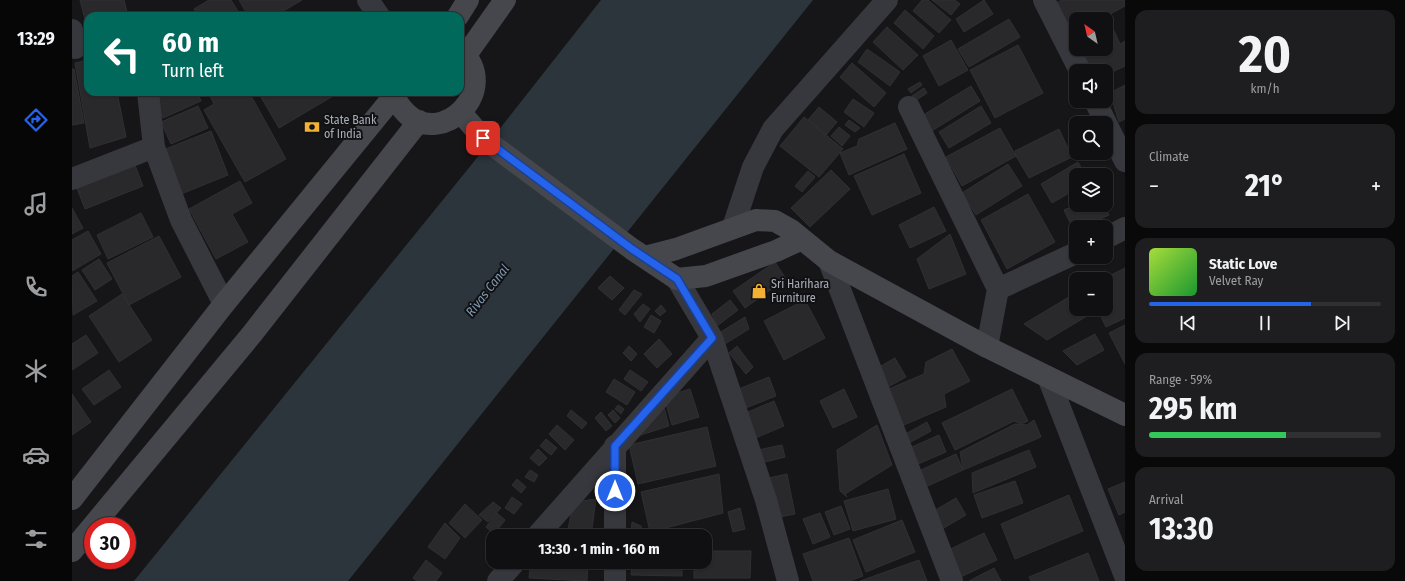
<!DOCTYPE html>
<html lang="en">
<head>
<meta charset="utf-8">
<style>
	body { margin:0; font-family:"Fira Sans Condensed",sans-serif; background:#1e1e20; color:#f1f3f6; height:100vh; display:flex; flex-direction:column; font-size:15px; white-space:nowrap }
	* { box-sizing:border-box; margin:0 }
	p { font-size:13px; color:#9c9d9f }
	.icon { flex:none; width:22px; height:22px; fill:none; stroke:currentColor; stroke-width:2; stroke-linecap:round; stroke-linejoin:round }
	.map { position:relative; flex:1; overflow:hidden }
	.drawer { display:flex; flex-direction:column; gap:10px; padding:10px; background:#09090a; width:280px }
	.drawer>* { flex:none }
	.top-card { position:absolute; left:12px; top:12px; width:380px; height:84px; border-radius:12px; box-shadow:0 1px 3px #0004,0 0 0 1px #303032; background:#00695c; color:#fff; overflow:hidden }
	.needle { width:26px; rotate:326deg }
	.fabs { position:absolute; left:997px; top:12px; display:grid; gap:8px }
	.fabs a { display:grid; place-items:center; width:44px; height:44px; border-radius:8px; background:#101012; box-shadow:0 1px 3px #0004,0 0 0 1px #303032; font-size:20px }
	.speed { position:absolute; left:12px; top:517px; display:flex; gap:8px; font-size:20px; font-weight:700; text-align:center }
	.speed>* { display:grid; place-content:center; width:52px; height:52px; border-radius:50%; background:#101012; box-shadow:0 1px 3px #0004,0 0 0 1px #303032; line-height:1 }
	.speed .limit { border:6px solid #d22; background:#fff; color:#111 }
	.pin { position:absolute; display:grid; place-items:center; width:34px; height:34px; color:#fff; margin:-17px; border-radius:8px; box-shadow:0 2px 6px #0006 }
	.me { position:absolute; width:44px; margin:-22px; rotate:0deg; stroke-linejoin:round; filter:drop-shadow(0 0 3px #0008) }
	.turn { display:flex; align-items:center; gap:14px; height:84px; padding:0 12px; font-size:18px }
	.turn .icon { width:52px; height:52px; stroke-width:2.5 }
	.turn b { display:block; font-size:28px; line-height:34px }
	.big { font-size:30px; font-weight:700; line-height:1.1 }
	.drawer .tile { flex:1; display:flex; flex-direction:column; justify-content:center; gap:6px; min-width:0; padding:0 14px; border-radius:12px; background:#1e1e20 }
	.drawer .dial { align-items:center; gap:0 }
	.dial b { font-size:52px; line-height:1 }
	.song { display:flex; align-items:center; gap:12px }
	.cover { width:48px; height:48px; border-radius:6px; background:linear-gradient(135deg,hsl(80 70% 55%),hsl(130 70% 35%)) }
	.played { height:4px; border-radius:2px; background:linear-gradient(90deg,#2563eb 70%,#303032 70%) }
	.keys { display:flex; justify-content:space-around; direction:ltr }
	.heat { display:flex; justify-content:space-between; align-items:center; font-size:22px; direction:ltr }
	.charge { height:6px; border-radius:3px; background:linear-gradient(90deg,#34c759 59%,#303032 0) }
	.trip { position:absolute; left:414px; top:529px; width:226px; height:40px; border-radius:12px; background:#101012; box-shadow:0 1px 3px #0004,0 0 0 1px #303032; font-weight:700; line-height:40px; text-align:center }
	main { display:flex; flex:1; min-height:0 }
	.tabs { display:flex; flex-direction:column; width:72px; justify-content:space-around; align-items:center; background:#060607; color:#9c9d9f }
	.tabs .icon { width:28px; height:28px }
	.tabs .on { color:#2563eb }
	.tabs b { font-size:18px; color:#f1f3f6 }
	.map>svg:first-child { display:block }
	.water { fill:#2c353c }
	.building { fill:#29292c; stroke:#303034 }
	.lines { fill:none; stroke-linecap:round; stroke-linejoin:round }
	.street { stroke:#37383d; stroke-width:22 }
	.secondary { stroke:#45474d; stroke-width:22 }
	.route-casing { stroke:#184099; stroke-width:10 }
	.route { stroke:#2563eb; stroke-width:7 }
	.labels { text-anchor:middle; stroke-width:4; stroke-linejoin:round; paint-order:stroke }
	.poi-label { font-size:12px; fill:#a8adb8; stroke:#111113; text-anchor:start }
	.water-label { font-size:13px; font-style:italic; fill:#7f9bb3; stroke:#111113 }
</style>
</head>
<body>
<main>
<nav class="tabs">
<b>13:29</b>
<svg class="icon on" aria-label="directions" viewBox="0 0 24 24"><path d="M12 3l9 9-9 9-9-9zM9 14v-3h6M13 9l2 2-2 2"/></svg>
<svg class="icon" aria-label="music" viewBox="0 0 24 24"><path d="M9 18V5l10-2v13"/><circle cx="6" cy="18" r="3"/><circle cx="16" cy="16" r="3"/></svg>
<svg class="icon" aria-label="phone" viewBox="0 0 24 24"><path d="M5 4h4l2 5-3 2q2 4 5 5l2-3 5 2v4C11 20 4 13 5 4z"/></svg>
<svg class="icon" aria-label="climate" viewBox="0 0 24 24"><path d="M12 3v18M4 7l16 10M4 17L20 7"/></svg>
<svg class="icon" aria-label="car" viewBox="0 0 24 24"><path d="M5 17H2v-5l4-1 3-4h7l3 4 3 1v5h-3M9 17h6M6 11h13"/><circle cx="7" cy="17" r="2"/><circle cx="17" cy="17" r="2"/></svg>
<svg class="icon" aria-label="filters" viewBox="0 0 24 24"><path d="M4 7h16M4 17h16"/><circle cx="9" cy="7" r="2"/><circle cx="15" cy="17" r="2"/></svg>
</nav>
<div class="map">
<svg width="1053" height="581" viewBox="0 0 1053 581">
	<rect width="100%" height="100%" fill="#161618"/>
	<path class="water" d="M529,0h212l-465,581h-214l338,-417z"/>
	<path class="building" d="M8,0h44l4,16h-40l-1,11z
		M137,0h22l10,16h-43l-4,-7z
		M167,0h63l-27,16h-27z
		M850,0h6l23,20 -12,13 -26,-22z
		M860,0h23l5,4 -9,11z
		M912,0l9,14 -29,18 -8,-13z
		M990,0h63v6l-24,13h-25v14l-3,1 -17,-31z
		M833,10l29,26 -11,13 -29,-26z
		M937,19l11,18 -51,30 -11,-18z
		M1039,24l9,20 5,-3v25l-19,9v-4h-19l-11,-22h30v-23z
		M815,27l31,28 -15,15 -30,-28z
		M879,40l17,30 -29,16 -16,-30z
		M946,45l25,48 -48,25 -25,-48z
		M795,49l33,23 -10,14 -32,-24z
		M16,60v32h29l9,45 -36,11 -15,-85z
		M780,63l34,30 -12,14 -34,-30z
		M0,69h2l10,54 -12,2z
		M848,82l2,3 -11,8 -3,-4z
		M1053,85v34l-6,3 -9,-29z
		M899,86l9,15 -50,31 -5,-18z
		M852,88l3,5 -12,8 -3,-5z
		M82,92h43l4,9 -38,17 -11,-25z
		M136,92h41l37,67 -41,23 -41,-72 10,-6z
		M186,92h73l2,4 -54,32z
		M781,99l21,14 -10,14 -20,-15z
		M126,106l10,22 -37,16 -10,-22z
		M909,106l10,17 -42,25 -10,-16z
		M747,107l18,15 -11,13 -18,-15z
		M732,117l39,32 -24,28 -39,-31z
		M777,120l11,8 -5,4 -10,-7z
		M823,123l12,26 -58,26 -9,-22 17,-7 2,-7z
		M767,127l11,9 -8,10 -11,-10z
		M928,128l16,28 -54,30 -16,-29z
		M987,129l13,28 -43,21 -13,-22 -1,-5z
		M139,131l17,44 -47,19 -18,-44z
		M832,154l17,39 -49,22 -18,-39z
		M61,160l10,26 -58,23 -10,-26z
		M1006,162l7,13h-9v14l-24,14 -11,-19z
		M936,164l14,22 -46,29 -14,-22z
		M759,170l19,19 -40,38 -19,-19z
		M736,171l7,6 -13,15 -7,-6z
		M168,181l12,22 -20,11 16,28 -32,17 -27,-50z
		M956,194l27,48 -48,27 -26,-49z
		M1004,205h28l5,10 -27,12h-6v3l-2,1 -10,-21z
		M862,207l12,24 -36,17 -11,-23z
		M0,208l11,20 -11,6z
		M69,213l12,24 -45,22 -11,-24z
		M16,231l13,23 -29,17v-31z
		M878,234l16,40 -37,15 -12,-30z
		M87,236l22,41 -52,28 -22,-42z
		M27,259l13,20 -17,11 -13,-20z
		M703,262l11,17 -41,29 -12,-17z
		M1053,268v50l-19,9 -9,-18h9v-30h-3z
		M6,272l19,29 -24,14 -1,-39z
		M538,276l14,12 -12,12 -14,-12z
		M562,290l8,4 -17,21 -6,-5z
		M50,294l30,46 -33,22 -30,-46z
		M1002,294l2,3v12h7l4,7 -40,24 -23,-16z
		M658,300l8,10 -21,16 -5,-12z
		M733,300l20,38 -41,22 -20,-39z
		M571,304l7,5 -10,13 -6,-8z
		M589,305l5,6 -6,5 -5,-5z
		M579,315l10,6 -7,12 -10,-6z
		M673,317l4,12 -24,15 -6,-11z
		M1053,325v39l-16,-31z
		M1023,334l9,16 -27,15 -14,-14z
		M14,335l12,18 -26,17v-26z
		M587,339l13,15 -15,14 -13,-14z
		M557,346l8,8 -6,7 -8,-8z
		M665,346l16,21 -7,7 -17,-21z
		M880,349l18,32 -26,13 2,13 -61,26 -15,-36 54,-23 2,-12z
		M823,358l11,19 -29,16 -10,-19z
		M37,370l12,17 -27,18 -12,-16z
		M558,370l18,12 -7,9 -17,-12z
		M697,377l7,19 -33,13 -7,-19z
		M542,379l21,13 -8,13 -21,-13z
		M618,389l9,28 -27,8 -8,-28z
		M772,389l13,28 -24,11 -13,-27z
		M940,389l16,32 -7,3 -7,-3 -59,29 -13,-27z
		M0,394l19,28 -19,13z
		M590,400l7,26 -41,13z
		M702,401l10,25 -31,13 -10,-25z
		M546,405l6,4 -3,5 -6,-5z
		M499,410l16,13 -5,6 -15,-13z
		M541,410l7,8 -5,5 -7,-8z
		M529,412l11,14 -6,5 -11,-13z
		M962,420l7,17 -78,33 -3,-18 55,-28 12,1z
		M855,422l4,9 -33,18 -5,-8z
		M485,425l17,15 -9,10 -16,-16z
		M805,425l15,40 -47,29 2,3 -7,-6 -3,-41z
		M635,427l9,39 -78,18 -9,-39z
		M867,435l7,17 -42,18 -8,-16z
		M474,439l11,9 -6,7 -11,-9z
		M710,445l3,12 -24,6 -3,-13z
		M466,449l9,9 -8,8 -9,-8z
		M957,450l7,17 -63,26 -1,-20z
		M884,454l7,16 -53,24 -7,-16z
		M458,470l8,5 -4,7 -9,-5z
		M647,474l4,39 -73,19 -9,-40z
		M715,474l8,40 -20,4 -11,-39z
		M445,479l9,8 -5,6 -9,-8z
		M943,481l8,22 -41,15 -8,-23z
		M1053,482v30l-6,3 -11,-26z
		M816,489l8,30 -43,12 -9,-30z
		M997,495l14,36 -68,28 -14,-35z
		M440,497l10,7 -8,10 -9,-6z
		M884,498l10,17 -29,17 -5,-20z
		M524,499l-5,37h-24l6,-34z
		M421,502l8,6 -13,14 -9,-7z
		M393,504l17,16 -17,18 -16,-15z
		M769,506l9,23 -16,6 -9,-23z
		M668,508l5,21 -12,3 -5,-20z
		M425,513l8,7 -11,14 -8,-7z
		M748,513l10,24 -17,7 -10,-25z
		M830,520l13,32 -49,20 -13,-32z
		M560,522l9,4 1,10h-11z
		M373,523l15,15 -15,21 -17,-12z
		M912,533l13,27 -45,21 -14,-26z
		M777,538l14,38 -13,5h-37l-10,-27z
		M633,551h46l-1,27h-56v-16h11z
		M1016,553l11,28h-68l-2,-4z
		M354,560l16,13 -6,8h-19l-4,-3z
		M847,560l8,21h-67z
		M459,562h57l-1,19 -58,-3z
		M560,562h50v14l-51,-1z
		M922,568l7,13h-32z"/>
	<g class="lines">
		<path class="street" d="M296,0l11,16
			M972,0l36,71
			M0,30l3,18
			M76,92l6,55 27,73 43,84
			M1023,101l30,60
			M837,107l89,182
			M0,179l82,-32
			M661,227l20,-60 20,-38 114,-129
			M1034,238l19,-10
			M757,261l123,320
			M640,338l54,162 22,81
			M915,347l11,-58 78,-36
			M976,377l77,199
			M465,536l175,-198 -35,-59
			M543,536v-90
			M426,581l17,-19
			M543,581v-19"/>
		<path class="secondary" d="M386,16l10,-16
			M394,55l39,-55
			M322,92c1,8 6,15 12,21 36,36 97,-24 54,-63
			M389,113l22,25 149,111 45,30 29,-3 70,-25 26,-12
			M573,257l31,-8 80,-29 19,1 16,9 38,31 158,86 138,68
			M0,499l152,-195 170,-208
			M0,551l180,-217 167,-213"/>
	</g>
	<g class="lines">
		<g class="route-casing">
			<path id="route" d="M411,138l149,111 45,30 35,59 -97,108v45"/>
		</g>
		<use href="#route" class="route"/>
	</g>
	<defs>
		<g id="bank-bare" transform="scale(1.2)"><path d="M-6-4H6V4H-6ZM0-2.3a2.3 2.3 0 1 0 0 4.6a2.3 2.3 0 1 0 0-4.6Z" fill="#f2b134" stroke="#111113" stroke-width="2.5" paint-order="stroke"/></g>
		<g id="shop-bare" transform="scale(1.2)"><path d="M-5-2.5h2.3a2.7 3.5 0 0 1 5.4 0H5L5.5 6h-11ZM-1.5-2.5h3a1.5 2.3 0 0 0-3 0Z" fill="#f2b134" stroke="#111113" stroke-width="2.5" paint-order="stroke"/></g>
	</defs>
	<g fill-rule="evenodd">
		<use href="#bank-bare" x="240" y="127"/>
		<use href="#shop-bare" x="687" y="291"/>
	</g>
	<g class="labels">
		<g class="poi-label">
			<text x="252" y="124">State Bank<tspan x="252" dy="14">of India</tspan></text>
			<text x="699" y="288">Sri Harihara<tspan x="699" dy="14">Furniture</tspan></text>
		</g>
		<g class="water-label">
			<text transform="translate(415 290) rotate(-52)" y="5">Rivas Canal</text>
		</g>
	</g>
</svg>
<div class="fabs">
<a><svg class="needle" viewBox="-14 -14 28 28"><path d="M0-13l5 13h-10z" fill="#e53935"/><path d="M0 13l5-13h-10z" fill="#9c9d9f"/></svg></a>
<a><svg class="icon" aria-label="sound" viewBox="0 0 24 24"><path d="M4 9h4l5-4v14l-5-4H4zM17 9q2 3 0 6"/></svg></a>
<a><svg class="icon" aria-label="search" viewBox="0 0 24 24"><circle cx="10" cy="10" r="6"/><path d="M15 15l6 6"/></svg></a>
<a><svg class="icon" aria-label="layers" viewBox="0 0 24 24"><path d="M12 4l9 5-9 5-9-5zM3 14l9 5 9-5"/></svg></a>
<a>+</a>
<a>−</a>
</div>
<div class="speed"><div class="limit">30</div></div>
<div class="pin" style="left:411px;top:138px;background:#d93025"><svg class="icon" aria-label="arrive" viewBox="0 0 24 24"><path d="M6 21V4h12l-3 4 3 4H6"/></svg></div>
<svg class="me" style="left:543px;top:491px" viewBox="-20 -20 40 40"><circle r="17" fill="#2563eb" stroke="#fff" stroke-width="3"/><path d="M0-11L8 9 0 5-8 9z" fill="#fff"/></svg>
<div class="trip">13:30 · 1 min · 160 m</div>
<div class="top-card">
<div class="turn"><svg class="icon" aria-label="left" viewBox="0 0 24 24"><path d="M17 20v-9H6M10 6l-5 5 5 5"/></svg><div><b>60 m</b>Turn left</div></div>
</div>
</div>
<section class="drawer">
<div class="tile dial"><b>20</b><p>km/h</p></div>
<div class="tile"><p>Climate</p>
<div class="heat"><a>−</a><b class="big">21°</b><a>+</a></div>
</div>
<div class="tile">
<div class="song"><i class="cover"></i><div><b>Static Love</b><p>Velvet Ray</p></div></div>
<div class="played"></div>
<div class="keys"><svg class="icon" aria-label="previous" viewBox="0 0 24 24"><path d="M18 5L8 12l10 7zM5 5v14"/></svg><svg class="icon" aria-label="pause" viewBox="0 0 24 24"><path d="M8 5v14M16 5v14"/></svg><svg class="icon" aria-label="next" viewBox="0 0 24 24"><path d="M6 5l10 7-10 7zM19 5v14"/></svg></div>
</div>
<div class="tile"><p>Range · 59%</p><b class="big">295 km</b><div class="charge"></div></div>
<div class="tile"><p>Arrival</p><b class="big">13:30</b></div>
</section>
</main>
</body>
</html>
